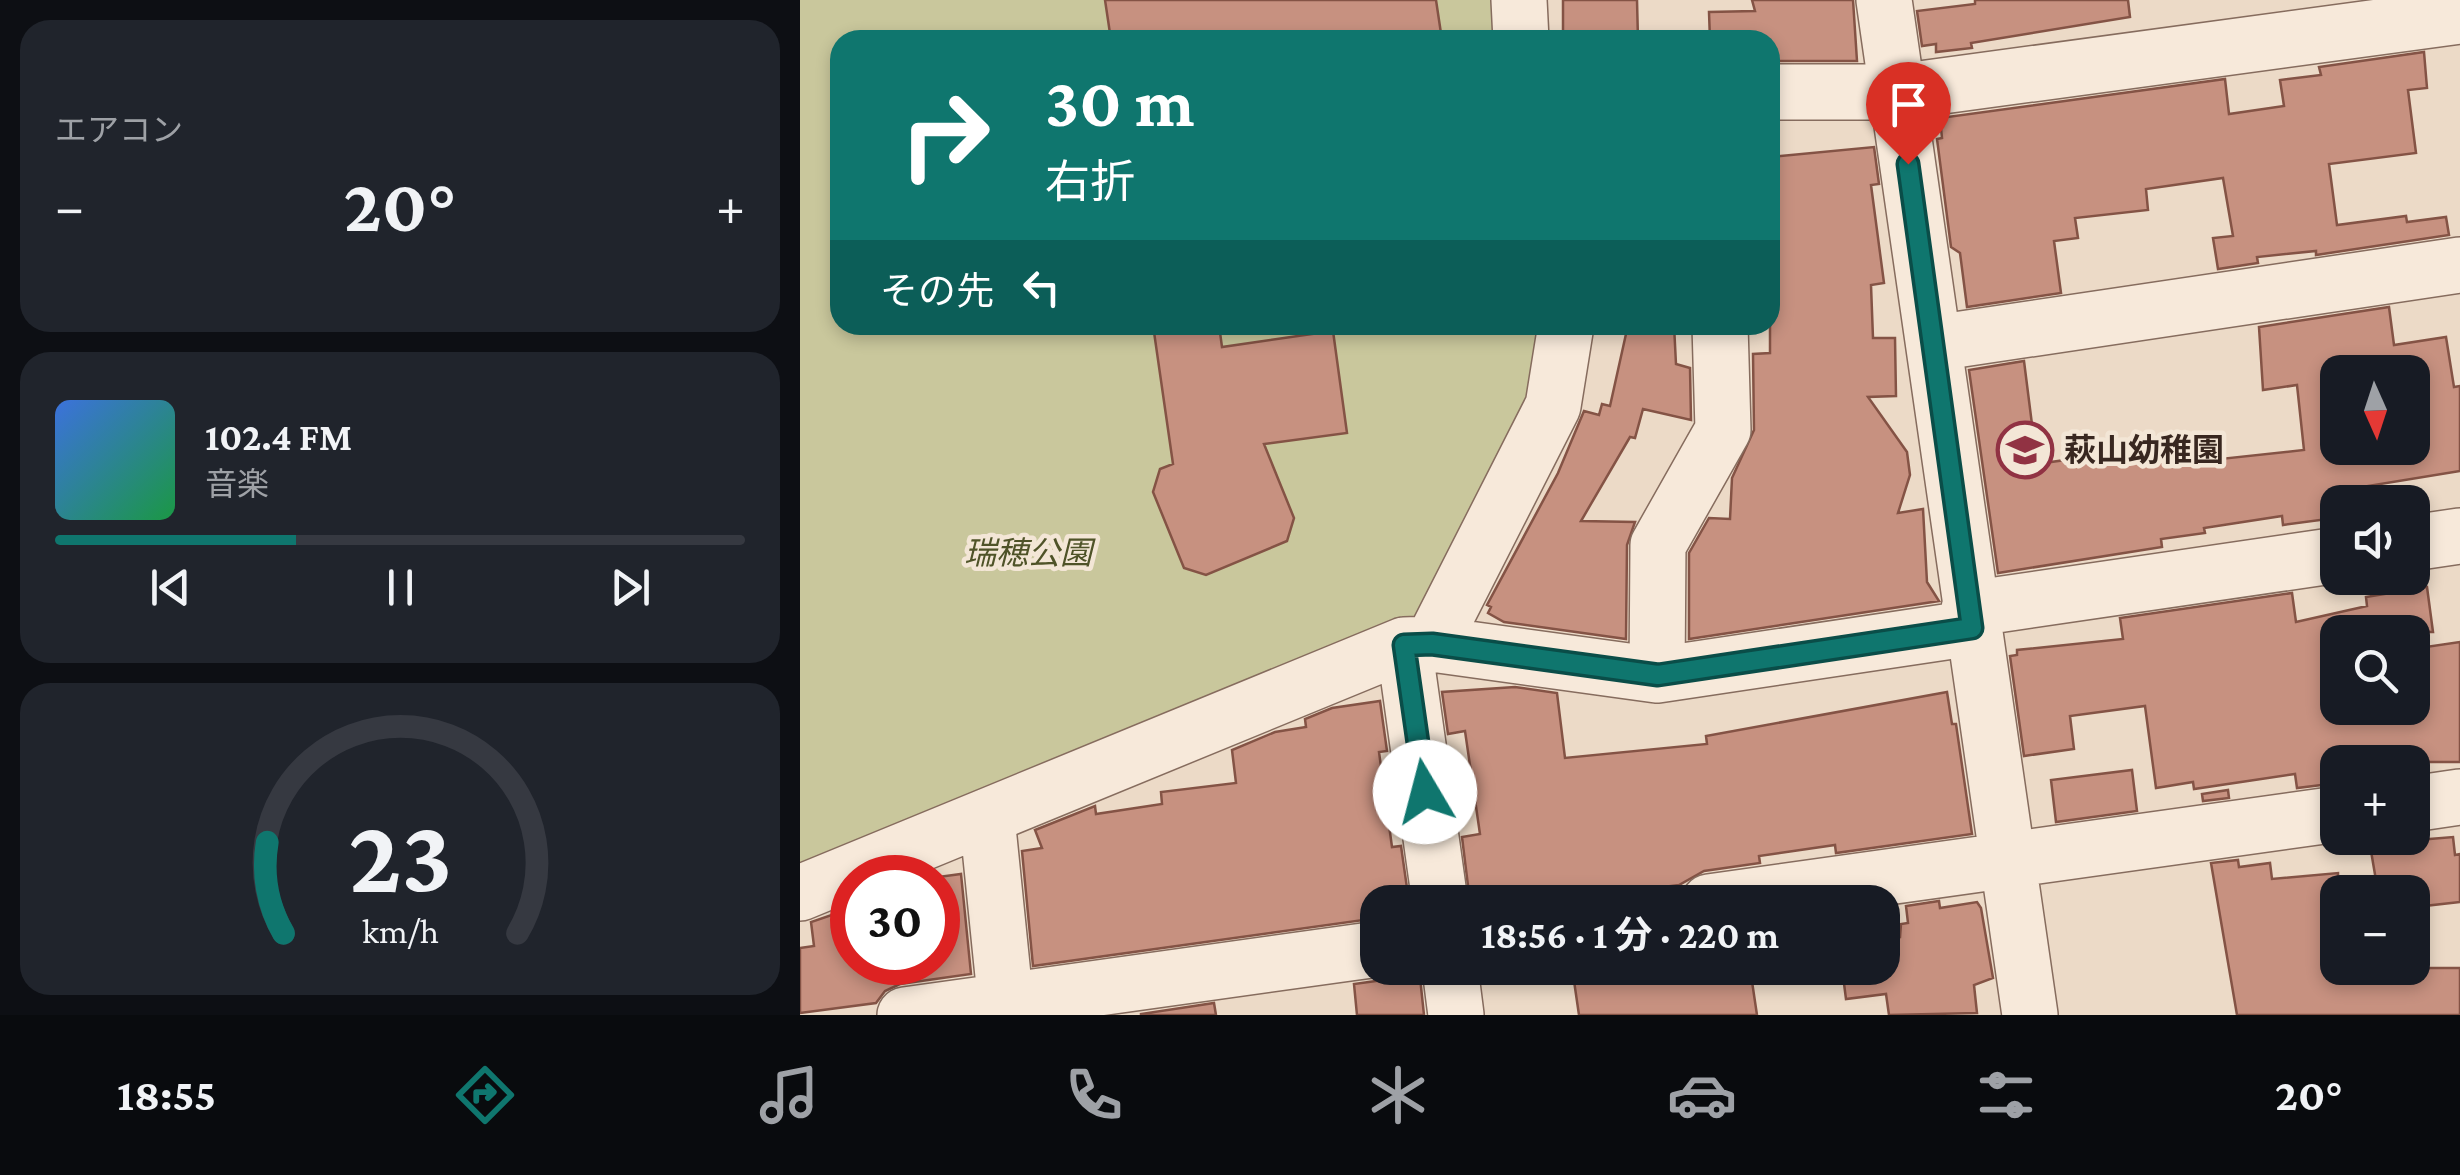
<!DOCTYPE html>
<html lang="ja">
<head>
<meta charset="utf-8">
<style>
	body { margin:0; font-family:"Crimson Pro","Noto Sans JP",serif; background:#20242c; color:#f1f3f6; height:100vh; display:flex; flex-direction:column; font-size:38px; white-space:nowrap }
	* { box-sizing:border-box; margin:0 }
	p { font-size:32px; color:#9ea1a6 }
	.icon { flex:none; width:55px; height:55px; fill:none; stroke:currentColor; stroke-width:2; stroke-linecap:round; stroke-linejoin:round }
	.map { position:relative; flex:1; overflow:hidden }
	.panel { display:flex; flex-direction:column; gap:20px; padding:20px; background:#0d0f14; width:800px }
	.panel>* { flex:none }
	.banner { position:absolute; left:30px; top:30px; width:950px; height:305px; border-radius:30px; box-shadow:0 5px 15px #0003; background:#0f766e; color:#fff; overflow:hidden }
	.needle { width:65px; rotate:177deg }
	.buttons { position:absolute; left:1520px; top:355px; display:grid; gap:20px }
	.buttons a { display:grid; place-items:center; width:110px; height:110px; border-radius:20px; background:#171b24; box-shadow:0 5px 15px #0003; font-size:50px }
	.speed { position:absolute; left:30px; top:855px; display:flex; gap:20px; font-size:50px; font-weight:700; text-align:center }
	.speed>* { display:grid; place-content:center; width:130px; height:130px; border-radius:50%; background:#171b24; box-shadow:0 5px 15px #0003; line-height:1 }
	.speed .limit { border:15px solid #d22; background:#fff; color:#111 }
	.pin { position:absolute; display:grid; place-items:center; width:85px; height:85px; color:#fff; margin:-102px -42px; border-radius:50% 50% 50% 0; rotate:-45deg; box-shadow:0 0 10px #0007 }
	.pin .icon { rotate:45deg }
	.me { position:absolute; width:110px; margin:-55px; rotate:352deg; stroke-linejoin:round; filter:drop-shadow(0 0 8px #0008) }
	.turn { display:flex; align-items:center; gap:35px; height:210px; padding:0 50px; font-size:45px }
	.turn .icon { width:130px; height:130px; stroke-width:2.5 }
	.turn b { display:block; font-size:70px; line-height:85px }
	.then { display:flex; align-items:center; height:95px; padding:0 50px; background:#0003; gap:20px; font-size:38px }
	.big { font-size:75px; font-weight:700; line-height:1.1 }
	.panel .card { flex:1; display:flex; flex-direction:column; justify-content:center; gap:15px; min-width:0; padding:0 35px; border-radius:30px; background:#20242c }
	.panel .dial { align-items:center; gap:0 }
	.dial svg { height:260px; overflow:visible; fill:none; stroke:#363941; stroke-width:7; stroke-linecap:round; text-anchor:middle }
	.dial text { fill:#f1f3f6; stroke:none }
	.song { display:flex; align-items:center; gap:30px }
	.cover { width:120px; height:120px; border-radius:15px; background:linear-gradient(135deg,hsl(220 70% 55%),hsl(140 70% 35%)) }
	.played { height:10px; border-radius:5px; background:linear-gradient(90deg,#0f766e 35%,#363941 35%) }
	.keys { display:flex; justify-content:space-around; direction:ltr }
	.heat { display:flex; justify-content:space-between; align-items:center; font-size:55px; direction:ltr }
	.trip { position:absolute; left:560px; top:885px; width:540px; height:100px; border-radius:30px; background:#171b24; box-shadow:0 5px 15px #0003; font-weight:700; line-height:100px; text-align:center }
	.dock { display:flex; height:160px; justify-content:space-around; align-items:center; background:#090b0e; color:#9ea1a6 }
	.dock .icon { width:70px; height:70px }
	.dock .selected { color:#0f766e }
	.dock b { font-size:45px; color:#f1f3f6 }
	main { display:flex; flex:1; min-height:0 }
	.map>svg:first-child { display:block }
	.green { fill:#c9c79c }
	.building { fill:#c79180; stroke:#845345; stroke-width:2.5; fill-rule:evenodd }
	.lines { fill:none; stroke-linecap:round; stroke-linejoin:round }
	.minor-casing { stroke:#866c5e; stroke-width:58 }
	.minor { stroke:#f7e9da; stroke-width:55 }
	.route-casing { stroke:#0a4d48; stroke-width:25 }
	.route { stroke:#0f766e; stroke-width:18 }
	.labels { text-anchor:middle; stroke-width:9; stroke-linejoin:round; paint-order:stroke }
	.poi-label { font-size:32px; font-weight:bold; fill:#382720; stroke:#f3e6d6; text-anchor:start }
	.park-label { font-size:32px; font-style:italic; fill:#4f5328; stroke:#f3e6d6 }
</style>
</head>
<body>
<main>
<section class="panel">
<div class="card"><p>エアコン</p>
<div class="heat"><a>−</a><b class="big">20°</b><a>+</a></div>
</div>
<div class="card">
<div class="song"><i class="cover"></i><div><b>102.4 FM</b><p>音楽</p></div></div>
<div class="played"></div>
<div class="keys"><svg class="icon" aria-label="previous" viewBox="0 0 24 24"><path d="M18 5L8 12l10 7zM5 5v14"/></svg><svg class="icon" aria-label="pause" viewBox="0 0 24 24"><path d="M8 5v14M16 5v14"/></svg><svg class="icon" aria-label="next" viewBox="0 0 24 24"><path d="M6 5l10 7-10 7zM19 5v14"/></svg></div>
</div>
<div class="card dial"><svg viewBox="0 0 100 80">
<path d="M14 69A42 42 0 1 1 86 69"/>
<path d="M14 69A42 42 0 0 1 9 41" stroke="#0f766e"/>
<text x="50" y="56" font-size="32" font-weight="700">23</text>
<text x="50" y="72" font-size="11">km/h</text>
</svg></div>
</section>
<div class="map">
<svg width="1660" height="1015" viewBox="0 0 1660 1015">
	<rect width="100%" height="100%" fill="#ecdac7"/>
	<path class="green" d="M0,0h719l2,40h-681v285h726l-134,319 -632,249z"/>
	<path class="building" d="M305,0h331l6,40h-331z
		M763,0h74l1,40h-75z
		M952,0h101l4,61h-87v-21h-60l-1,-28 46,-1z
		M1175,0h153l2,17 -159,26 1,5 -36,4v-8l-14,2 -5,-35 58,-7z
		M1624,52l3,36 -19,2 8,63 -87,11 8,61 69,-9 1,6 39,-5 3,18 -133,20v-4l-59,6 1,6 -40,6 -5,-31 20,-2 -10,-58 -77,11 2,21 -73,8 3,20 -24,3 7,52 -94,14 -7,-54 -9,-6 -14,-108 5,-1 -2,-20 285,-39 4,35 55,-8 -4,-26 41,-5 -2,-8z
		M1074,147l5,37 -8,1 13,98 -13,2 2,53h22l1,58 -28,1 39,55 3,23 -12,38 25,-4 4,73 12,19 -250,38v-86l20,-35 21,1 2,-41 22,-48 -1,-76 17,-1v-196z
		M1589,307l5,38 52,-8 8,50 6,-1v85l-92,15 1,16h-31v6l-11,2 1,9 -45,6 -1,-9 -78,12 1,5 -44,6 1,8 -164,26 -29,-203 55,-9 13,103 181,-26 3,21 83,-9 -7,-65 -34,5 -4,-63zM1538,372h74v76h-74z
		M353,325h66l3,22 111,-16 14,102 -83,11 30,74 -7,23 -81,34 -22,-7 -31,-76 7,-23 13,-5z
		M828,325h46l2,39 14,4 1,52 -48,-11 -8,29 -5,-1 -49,84 54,1 -8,23 -1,94 -122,-17 -16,-9 3,-6 -4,-2 71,-132 26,-62 15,4 3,-11 8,2z
		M1627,587l6,45h-95v76h74v-59l48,-7v120h-122v21l-41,5 -2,-14 -101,15 -1,-7 -37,6 -11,-82 -75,10 4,33 -50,7 -14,-100 7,-1v-5l106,-11 -3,-21 172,-25 4,29 71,-16 -1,-9z
		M715,687l42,6 8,65 142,-14 -1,-8 241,-44 5,32h4l16,110 -136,19 -1,-8 -76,11 1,7 -56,8 -25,14 -78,10 -1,-7 -72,10v4h-58l-8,-65 18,-3 -15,-103 -17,3 -6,-42z
		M580,701l7,50 -8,1 13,95 9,-1 8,56h-31v16l-345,48 -11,-115 20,-3 -7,-18 60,-24 1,8 66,-10 -1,-12 75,-9 -4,-33 43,-18 31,-5 -1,-8 27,-11z
		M1332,770l5,41 -81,11 -5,-42z
		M1428,790l1,8 -26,3 -1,-7z
		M1653,837l2,18 5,-1v48l-45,5 -2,-15h-35l-7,-41 36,-5 -1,-5z
		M1438,860l1,7 31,-4 2,16 66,-6v95h122v47h-223l-26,-152z
		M161,874l10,100 -71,10 -15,7 -9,12 -76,10v-65l14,-2 -3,-24 41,-14v56l86,-2v-85z
		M1139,901l1,7 37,-6 4,6 12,70 -19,7 3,28 -88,2 -3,-21 -40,5 -4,-31h40v-29l18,-2 1,-13 7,-1 -2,-17z
		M602,968h17l5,47h-67l-3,-31 29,-4z
		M813,968h137l7,47h-178l-6,-41z
		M414,1003l2,12h-75v-1z"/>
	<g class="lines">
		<g class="minor-casing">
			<path id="minor" d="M719,0l2,40
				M1084,0l146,1015
				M970,92h128l562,-76
				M1135,343l525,-78
				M1612,543l48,-7
				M1169,609l369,-54
				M632,644l225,31 315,-47
				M604,645l36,257
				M857,675l1,-130 65,-115 -3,-105
				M1612,804l48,-7
				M187,818l20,197
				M0,893l604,-248 28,-1 121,-238 13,-81
				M909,902l629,-88
				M650,968l6,47
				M105,1015l473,-66"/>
		</g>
		<use href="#minor" class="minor"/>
	</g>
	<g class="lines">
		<g class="route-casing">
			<path id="route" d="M625,792l-21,-147 28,-1 226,31 314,-47 -64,-464"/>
		</g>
		<use href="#route" class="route"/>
	</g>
	<defs>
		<g id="school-ring" transform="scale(2.875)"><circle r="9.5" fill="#f3e6d6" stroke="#913243" stroke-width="1.5"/><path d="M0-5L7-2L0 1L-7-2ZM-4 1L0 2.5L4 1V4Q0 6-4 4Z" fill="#913243"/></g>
	</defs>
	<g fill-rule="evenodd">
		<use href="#school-ring" x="1225" y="450"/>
	</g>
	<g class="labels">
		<g class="poi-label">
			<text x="1264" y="461">萩山幼稚園</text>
		</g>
		<g class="park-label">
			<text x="228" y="564">瑞穂公園</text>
		</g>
	</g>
</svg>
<div class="buttons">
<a><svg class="needle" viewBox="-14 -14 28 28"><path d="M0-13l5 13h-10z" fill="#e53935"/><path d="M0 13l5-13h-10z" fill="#9ea1a6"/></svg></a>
<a><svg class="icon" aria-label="sound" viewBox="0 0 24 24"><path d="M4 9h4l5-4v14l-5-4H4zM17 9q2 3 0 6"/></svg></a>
<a><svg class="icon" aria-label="search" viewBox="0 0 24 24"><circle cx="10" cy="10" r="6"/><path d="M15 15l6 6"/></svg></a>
<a>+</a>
<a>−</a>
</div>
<div class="speed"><div class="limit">30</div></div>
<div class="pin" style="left:1108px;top:164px;background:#d93025"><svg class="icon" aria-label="arrive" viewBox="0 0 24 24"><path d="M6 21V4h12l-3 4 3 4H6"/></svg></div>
<svg class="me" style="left:625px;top:792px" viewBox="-20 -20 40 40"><circle r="19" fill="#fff"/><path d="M0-13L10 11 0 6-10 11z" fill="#0f766e"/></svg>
<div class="trip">18:56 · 1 分 · 220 m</div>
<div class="banner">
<div class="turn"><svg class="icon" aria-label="right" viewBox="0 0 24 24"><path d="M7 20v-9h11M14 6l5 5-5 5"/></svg><div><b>30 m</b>右折</div></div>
<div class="then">その先<svg class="icon" aria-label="left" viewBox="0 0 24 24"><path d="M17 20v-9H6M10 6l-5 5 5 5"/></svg></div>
</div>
</div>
</main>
<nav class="dock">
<b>18:55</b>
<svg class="icon selected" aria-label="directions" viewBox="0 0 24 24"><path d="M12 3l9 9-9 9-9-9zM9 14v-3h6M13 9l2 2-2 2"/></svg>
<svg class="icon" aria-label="music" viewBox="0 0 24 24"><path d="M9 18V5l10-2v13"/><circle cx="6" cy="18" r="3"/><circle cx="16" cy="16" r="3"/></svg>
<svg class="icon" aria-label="phone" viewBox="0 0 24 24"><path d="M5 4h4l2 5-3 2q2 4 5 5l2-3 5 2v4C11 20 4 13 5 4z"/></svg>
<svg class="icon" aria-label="climate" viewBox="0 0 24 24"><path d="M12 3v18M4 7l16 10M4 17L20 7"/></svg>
<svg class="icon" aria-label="car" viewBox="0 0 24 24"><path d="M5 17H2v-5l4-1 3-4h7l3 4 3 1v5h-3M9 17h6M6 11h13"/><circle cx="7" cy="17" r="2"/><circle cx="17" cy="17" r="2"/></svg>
<svg class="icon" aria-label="filters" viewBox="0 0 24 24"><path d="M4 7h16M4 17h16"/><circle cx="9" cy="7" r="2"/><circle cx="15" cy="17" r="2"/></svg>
<b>20°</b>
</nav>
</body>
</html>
